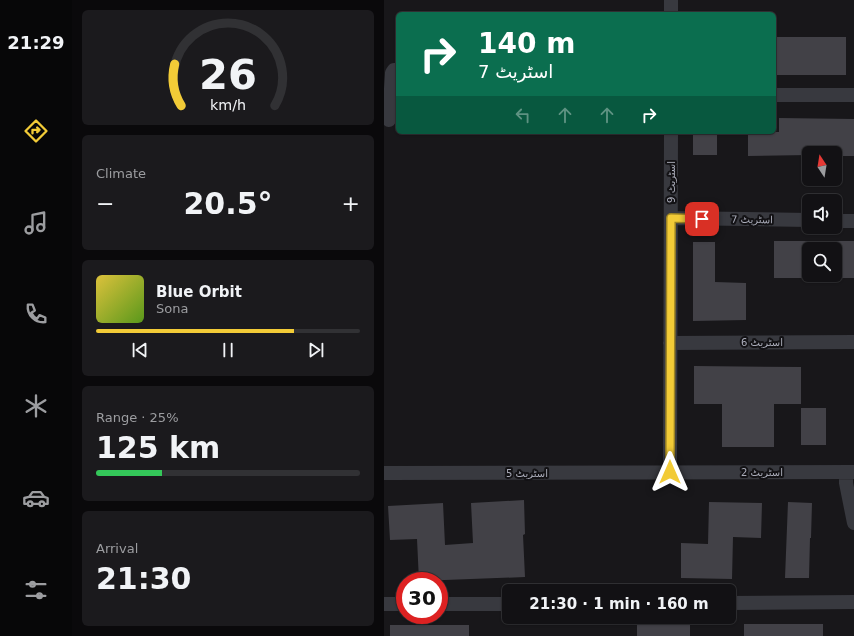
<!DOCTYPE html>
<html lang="en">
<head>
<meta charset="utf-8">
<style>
	body { margin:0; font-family:"DejaVu Sans","Noto Sans Arabic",sans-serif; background:#1b1a1d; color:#f1f3f6; height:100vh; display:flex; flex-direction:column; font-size:15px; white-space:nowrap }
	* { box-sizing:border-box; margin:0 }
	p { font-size:13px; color:#9c9da0 }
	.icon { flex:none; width:22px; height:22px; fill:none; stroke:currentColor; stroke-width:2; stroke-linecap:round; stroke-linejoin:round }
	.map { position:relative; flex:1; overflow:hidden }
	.details { display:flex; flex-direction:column; gap:10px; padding:10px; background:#0a090b; width:312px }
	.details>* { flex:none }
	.guide { position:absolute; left:12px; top:12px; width:380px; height:122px; border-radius:6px; box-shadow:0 1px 3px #0004,0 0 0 1px #313134; background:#0b6e4f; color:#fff; overflow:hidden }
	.needle { width:26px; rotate:348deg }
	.controls { position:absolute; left:418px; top:146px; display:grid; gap:8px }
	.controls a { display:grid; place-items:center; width:40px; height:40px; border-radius:6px; background:#121114; box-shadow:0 1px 3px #0004,0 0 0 1px #313134; font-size:20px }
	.speed { position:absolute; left:12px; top:572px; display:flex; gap:8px; font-size:20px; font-weight:700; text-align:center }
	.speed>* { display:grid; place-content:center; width:52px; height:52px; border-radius:50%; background:#121114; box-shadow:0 1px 3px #0004,0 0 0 1px #313134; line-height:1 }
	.speed .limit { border:6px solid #d22; background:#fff; color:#111 }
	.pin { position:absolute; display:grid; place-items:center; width:34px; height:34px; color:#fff; margin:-17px; border-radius:8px; box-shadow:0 2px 6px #0006 }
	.me { position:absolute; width:44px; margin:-22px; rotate:0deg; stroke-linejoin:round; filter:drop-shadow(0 0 3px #0008) }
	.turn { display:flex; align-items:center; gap:14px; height:84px; padding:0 16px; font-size:18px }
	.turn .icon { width:52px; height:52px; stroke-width:2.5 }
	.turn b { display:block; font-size:28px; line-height:34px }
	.lanes { display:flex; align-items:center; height:38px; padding:0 16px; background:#0003; justify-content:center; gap:20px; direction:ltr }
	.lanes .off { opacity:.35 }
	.big { font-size:30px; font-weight:800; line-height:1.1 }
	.details .tile { flex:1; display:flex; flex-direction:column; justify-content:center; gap:6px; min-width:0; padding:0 14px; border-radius:6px; background:#1b1a1d }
	.details .dial { align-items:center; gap:0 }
	.dial svg { height:104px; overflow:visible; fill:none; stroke:#313134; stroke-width:7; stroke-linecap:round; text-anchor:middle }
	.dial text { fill:#f1f3f6; stroke:none }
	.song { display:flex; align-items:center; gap:12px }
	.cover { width:48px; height:48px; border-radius:6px; background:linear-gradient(135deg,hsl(50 70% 55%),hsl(90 70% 35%)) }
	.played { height:4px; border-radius:2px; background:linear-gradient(90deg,#f2cb37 75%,#313134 75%) }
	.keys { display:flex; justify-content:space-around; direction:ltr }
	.heat { display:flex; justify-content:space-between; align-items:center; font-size:22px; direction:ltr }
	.charge { height:6px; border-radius:3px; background:linear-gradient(90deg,#34c759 25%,#313134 0) }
	.trip { position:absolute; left:118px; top:584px; width:234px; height:40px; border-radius:6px; background:#121114; box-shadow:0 1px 3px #0004,0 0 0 1px #313134; font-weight:800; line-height:40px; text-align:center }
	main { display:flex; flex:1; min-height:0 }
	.tabs { display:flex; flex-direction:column; width:72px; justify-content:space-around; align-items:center; background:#070708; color:#9c9da0 }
	.tabs .icon { width:28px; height:28px }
	.tabs .selected { color:#f2cb37 }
	.tabs b { font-size:18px; color:#f1f3f6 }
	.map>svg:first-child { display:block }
	.building { fill:#424147 }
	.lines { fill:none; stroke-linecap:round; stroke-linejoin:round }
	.minor { stroke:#38393f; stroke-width:14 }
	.route-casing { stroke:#9d8424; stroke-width:10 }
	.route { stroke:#f2cb37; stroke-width:7 }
	.labels { text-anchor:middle; stroke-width:4; stroke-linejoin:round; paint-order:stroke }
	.street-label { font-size:10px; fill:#aaacb9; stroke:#131215 }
</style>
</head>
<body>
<main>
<nav class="tabs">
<b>21:29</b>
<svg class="icon selected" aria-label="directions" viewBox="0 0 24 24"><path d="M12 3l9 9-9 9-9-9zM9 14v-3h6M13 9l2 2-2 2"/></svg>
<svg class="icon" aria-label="music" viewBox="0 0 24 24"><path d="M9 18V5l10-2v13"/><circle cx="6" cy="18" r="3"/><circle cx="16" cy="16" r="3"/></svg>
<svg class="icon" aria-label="phone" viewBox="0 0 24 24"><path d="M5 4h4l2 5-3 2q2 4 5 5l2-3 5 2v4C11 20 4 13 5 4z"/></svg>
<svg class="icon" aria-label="climate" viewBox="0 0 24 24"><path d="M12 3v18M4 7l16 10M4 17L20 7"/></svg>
<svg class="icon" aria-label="car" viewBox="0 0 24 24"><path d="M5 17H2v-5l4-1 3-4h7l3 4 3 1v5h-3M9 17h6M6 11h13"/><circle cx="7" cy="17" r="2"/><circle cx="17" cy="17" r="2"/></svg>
<svg class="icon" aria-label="filters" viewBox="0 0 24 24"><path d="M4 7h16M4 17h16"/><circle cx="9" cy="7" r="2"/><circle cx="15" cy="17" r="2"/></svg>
</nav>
<section class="details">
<div class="tile dial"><svg viewBox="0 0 100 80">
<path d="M14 69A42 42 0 1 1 86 69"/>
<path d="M14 69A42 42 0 0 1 9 37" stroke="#f2cb37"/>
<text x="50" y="56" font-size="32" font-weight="700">26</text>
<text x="50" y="72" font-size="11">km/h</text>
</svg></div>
<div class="tile"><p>Climate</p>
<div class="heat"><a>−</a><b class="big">20.5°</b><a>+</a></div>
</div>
<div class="tile">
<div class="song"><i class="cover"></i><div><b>Blue Orbit</b><p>Sona</p></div></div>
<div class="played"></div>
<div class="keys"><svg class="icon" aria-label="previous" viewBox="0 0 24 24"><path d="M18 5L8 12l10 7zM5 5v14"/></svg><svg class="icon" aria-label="pause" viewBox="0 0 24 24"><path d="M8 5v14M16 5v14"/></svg><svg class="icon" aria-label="next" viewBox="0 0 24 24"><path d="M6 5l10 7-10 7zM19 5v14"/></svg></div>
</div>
<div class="tile"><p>Range · 25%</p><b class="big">125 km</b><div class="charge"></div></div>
<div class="tile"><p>Arrival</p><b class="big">21:30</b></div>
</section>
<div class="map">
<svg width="470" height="636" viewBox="0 0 470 636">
	<rect width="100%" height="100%" fill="#18171a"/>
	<path class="building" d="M390,37h72v38h-72z
		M395,118l75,1v37h-19v-3h-26v2l-61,1v-24h31z
		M309,132h24v23h-24z
		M390,241h35v37h-35z
		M451,241h19v37h-19z
		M309,242h22v40l31,1v37l-53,1z
		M310,366l107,1v37h-27v43h-52v-43h-28z
		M417,408h25v37h-25z
		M140,500l1,34 -2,1 2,42 -106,4 -2,-42 -27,1 -2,-34 55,-3 2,42 28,-2 -2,-40z
		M325,502l53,1 -1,35 -28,-1 -1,42 -51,-1v-35l27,1z
		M404,502l24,1 -1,35h-1l-1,40h-24z
		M253,624h53v12h-53z
		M360,624h79v12h-79z
		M6,625h79v11h-79z"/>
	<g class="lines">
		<path class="minor" d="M287,14v-14
			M390,95h80
			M5,120l3,-47 2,-3h4
			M287,218l138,2
			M451,221h19
			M286,343l184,-1
			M286,472l1,-340
			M462,472v11l8,40
			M0,473l470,-1
			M345,603l125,-1
			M0,604h21
			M55,604h70"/>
	</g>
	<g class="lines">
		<g class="route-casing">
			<path id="route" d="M286,472l1,-254 31,1"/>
		</g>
		<use href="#route" class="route"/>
	</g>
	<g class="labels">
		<g class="street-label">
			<text transform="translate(287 182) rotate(-90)" y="4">اسٹریٹ 9</text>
			<text transform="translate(368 219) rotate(1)" y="4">اسٹریٹ 7</text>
			<text x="378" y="346">اسٹریٹ 6</text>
			<text x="378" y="476">اسٹریٹ 2</text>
			<text x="143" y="477">اسٹریٹ 5</text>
		</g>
	</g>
</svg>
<div class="controls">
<a><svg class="needle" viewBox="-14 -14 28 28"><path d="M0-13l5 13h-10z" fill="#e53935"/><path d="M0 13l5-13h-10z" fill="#9c9da0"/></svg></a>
<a><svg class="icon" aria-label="sound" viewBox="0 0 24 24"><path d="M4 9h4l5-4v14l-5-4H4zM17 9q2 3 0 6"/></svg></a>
<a><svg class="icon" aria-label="search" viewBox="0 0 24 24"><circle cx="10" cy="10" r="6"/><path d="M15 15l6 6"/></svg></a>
</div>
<div class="speed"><div class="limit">30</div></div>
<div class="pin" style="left:318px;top:219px;background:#d93025"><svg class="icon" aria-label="arrive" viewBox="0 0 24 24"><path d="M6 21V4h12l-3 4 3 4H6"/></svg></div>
<svg class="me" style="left:286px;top:472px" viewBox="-20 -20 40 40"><path d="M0-17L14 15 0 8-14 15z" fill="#f2cb37" stroke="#fff" stroke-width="4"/></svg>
<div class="trip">21:30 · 1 min · 160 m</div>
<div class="guide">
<div class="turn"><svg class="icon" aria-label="right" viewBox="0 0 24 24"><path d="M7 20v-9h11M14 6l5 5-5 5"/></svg><div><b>140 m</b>اسٹریٹ 7</div></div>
<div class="lanes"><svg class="icon off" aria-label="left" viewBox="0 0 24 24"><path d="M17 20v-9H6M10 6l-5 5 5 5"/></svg><svg class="icon off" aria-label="ahead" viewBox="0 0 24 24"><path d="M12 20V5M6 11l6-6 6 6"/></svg><svg class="icon off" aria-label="ahead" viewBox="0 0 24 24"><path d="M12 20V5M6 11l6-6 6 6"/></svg><svg class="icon" aria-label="right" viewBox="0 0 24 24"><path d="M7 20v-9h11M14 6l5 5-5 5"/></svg></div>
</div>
</div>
</main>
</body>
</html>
